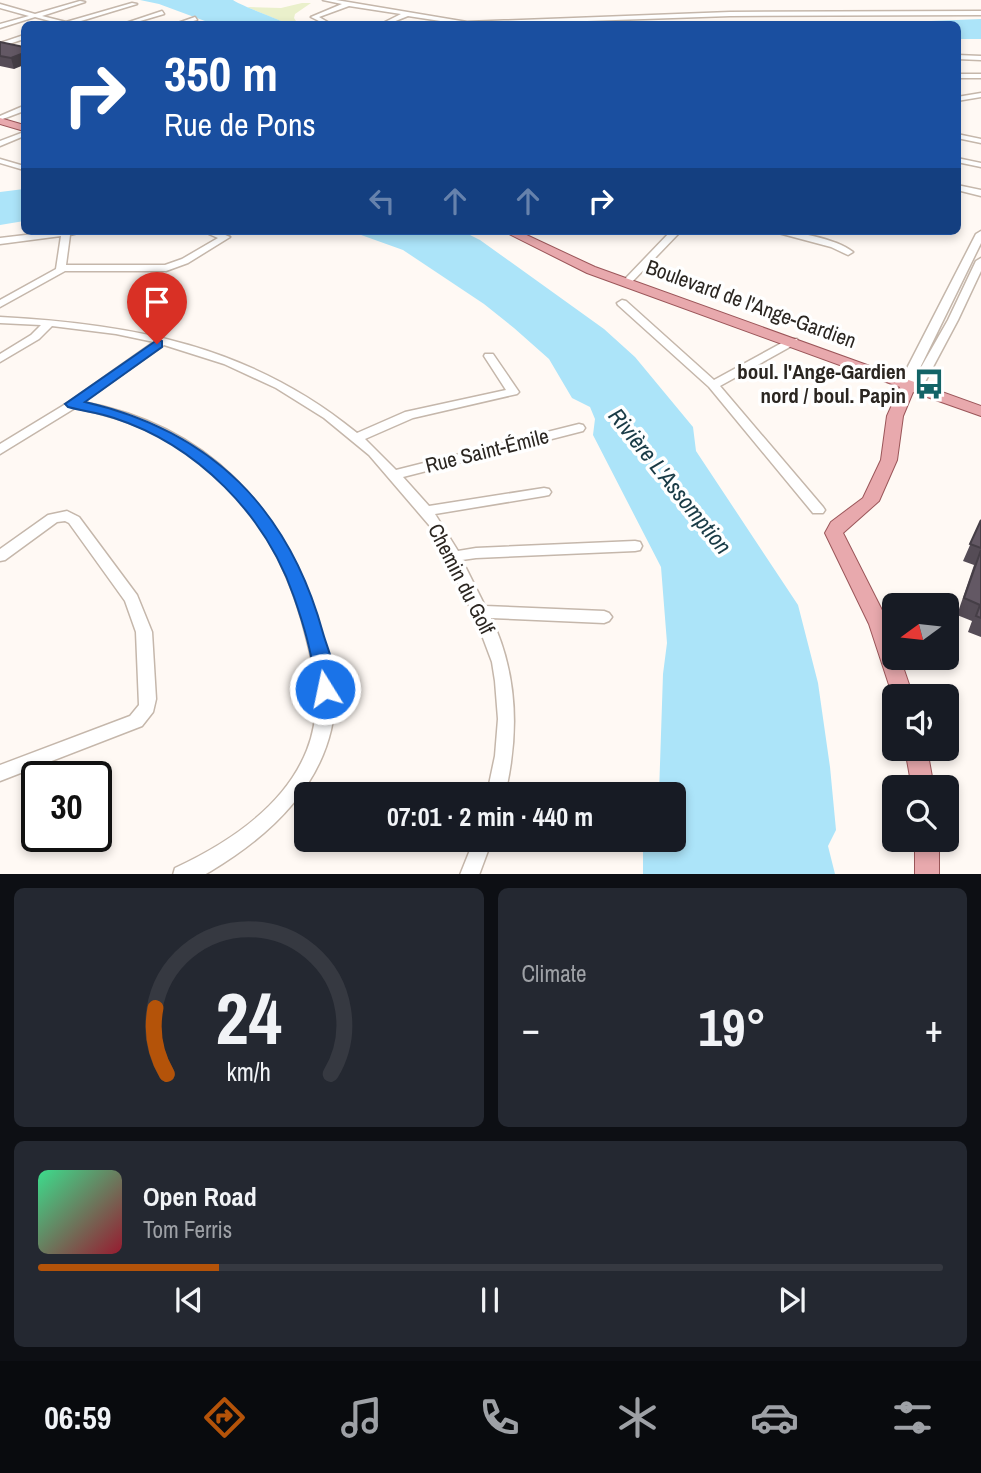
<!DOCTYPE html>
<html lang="en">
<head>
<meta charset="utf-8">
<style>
	body { margin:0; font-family:"Archivo Narrow",sans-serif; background:#242831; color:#f1f3f6; height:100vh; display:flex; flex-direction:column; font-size:26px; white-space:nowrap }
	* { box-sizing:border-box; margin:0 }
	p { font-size:23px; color:#9ea1a6 }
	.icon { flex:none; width:38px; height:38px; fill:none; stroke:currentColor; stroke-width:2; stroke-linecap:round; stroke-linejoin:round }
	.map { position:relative; height:874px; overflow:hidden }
	.details { display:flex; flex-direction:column; gap:14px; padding:14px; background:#0d0f14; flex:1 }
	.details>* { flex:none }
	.banner { position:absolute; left:21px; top:21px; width:940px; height:214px; border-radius:10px; box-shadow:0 4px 10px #0003; background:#1a4fa0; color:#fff; overflow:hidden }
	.needle { width:46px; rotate:255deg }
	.fabs { position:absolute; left:882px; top:593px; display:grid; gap:14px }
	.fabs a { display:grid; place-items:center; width:77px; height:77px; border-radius:10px; background:#171b24; box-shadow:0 4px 10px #0003; font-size:35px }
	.speed { position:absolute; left:21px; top:761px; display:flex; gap:14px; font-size:35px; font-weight:700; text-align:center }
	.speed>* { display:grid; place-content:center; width:91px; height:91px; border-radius:50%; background:#171b24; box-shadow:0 4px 10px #0003; line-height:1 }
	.speed .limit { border:4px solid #111; border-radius:10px; background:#fff; color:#111 }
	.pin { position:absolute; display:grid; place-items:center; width:60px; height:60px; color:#fff; margin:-72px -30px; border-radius:50% 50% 50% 0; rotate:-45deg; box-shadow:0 0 7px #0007 }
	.pin .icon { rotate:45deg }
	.me { position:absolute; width:77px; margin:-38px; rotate:350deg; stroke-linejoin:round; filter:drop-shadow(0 0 5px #0008) }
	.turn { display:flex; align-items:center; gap:24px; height:147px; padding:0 28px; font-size:32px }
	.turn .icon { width:91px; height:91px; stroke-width:2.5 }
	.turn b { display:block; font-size:49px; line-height:60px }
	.lanes { display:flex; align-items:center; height:66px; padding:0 28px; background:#0003; justify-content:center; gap:35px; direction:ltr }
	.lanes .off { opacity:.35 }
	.big { font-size:52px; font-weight:700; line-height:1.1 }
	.details .widget { flex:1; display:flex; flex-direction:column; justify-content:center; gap:10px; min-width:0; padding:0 24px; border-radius:10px; background:#242831 }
	.details .dial { align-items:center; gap:0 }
	.dial svg { height:182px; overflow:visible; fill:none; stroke:#363941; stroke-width:7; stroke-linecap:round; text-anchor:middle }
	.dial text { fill:#f1f3f6; stroke:none }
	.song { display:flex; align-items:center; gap:21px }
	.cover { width:84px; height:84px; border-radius:10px; background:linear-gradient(135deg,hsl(150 70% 55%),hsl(350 70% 35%)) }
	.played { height:7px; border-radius:4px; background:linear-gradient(90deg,#b45309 20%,#363941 20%) }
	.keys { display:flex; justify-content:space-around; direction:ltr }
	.heat { display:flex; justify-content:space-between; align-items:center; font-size:38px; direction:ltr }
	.details .tiles { flex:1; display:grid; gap:14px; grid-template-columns:1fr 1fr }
	.widget:last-child { grid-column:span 2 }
	.trip { position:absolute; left:294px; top:782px; width:392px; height:70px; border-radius:10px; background:#171b24; box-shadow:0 4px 10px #0003; font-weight:700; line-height:70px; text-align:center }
	.tabs { display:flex; height:112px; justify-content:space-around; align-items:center; background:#090b0e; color:#9ea1a6 }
	.tabs .icon { width:49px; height:49px }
	.tabs .on { color:#b45309 }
	.tabs b { font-size:32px; color:#f1f3f6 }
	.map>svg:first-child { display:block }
	.green { fill:#eaf0cb }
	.water { fill:#ace4f9 }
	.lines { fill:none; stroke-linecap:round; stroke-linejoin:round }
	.minor-casing { stroke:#c5b7ab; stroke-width:3 }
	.major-casing { stroke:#9b5659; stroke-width:2 }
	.minor { fill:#fff; fill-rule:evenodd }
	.major { fill:#e8a9ad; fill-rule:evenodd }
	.wall { fill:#554c56 }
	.shaded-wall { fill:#453e46 }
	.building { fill:#635864; stroke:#453e46; stroke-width:2 }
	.route { fill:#1a73e8; stroke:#114b97; stroke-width:2 }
	.labels { text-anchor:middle; stroke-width:7; stroke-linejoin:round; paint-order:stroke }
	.street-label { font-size:21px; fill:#2b2621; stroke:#fff }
	.poi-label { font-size:21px; font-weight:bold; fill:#2b2621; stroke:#fff; text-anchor:end }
	.water-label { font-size:23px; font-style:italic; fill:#193b46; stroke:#fff }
</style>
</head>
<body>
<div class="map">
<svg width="981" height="875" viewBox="0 0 981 875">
	<rect width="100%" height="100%" fill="#fff9f4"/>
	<path class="green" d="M302,3h9l-16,11 -1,4 4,6h-10l-41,-17 34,1z"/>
	<path class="water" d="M140,0h93c4,4 45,19 55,24h-75l-54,-20z
		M981,19v20h-24v-15h-101z
		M24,189v32l-24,4v-33z
		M350,231h112l18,9 124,89 31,28 58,70 3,24 102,154 20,78 12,84 6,63 -8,16 7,28h-192v-34h31v-46h-15l4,-120 4,-31 -6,-76 -68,-132 2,-16 -5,-12 -18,-9 -23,-39 -35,-31 -30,-24 -81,-54z"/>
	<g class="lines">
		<g class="minor-casing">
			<path id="minor" d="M323,0h13l131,22 263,-10 251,-1v4l-251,1 -231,8h-39l-52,-8 -20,8h-7l20,-10 -52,-8 -30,11 12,7h-6l-14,-7 31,-13z
				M80,1l5,1 -43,14 24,6 66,-19 5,1 -66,20h-10l-26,-7 -35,11v-4l29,-8 -29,-8v-4l35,10z
				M162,11l2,3 -34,10h-7z
				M195,17l2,3 -15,4h-7z
				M24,35v4l-24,8v-4z
				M957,55l24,1v4l-24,-1z
				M957,74h24v4h-24z
				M981,93v4l-24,4v-4z
				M21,107h3v4l-24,9v-4z
				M24,132v4l-24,10v-5z
				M957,134l24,5v4l-24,-5z
				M957,158l24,5v4l-24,-5z
				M0,159l24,7v4l-24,-7z
				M957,185l24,5v6l-24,-6z
				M59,231h27l-16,4 -4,30h99l17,-6 36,-21 -16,-7h14l14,6 -42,26 -22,8h-101l-65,36v-7l56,-31 5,-33 -61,8v-6z
				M671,231h10l-51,53h-6v-4z
				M771,231c23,0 64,7 82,21l-5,3 -17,-8z
				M981,231v12l-66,135 33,-58 28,-59 5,-3v13l-23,49 -33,62 -16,5 -4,-1 -2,-10 73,-142z
				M622,300l4,1 88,79 75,-41h8l1,2 -1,2 -77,43 103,121 2,3 -2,3h-10l-104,-126 -91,-82 -1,-2z
				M0,317c133,7 251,29 357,116l48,-21 101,-22 -22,-34 1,-2h8l26,38 -2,2 -104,24 -48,21 31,31 183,-46 4,1 2,3 -2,3 -180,46 26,29 115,-18 5,1 2,3 -2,3 -5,1 -109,18 23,37 18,-3 159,-7 5,1 2,4 -2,4 -5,1 -159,7 -14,2 23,46 119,5 5,2 3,4 -3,4 -5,2 -113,-5c27,56 28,117 14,176h-18l8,-38 3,-37 -3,-38 -3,-19 -15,-40 -37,-78 -11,-19 -60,-70 -45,-37 -48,-30 -52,-24 -60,-19 -81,57c124,23 201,105 236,224 10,33 20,69 12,104 -15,64 -67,109 -120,141l-7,4h-31l2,-7c52,-24 110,-62 132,-118 15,-38 9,-76 -1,-114 -30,-122 -106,-205 -231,-228l-75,46v-10l69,-42 85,-60 -38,-8 -64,-8 -13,13 -39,23v-8l31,-19 10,-10 -41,-2z
				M67,511l12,6 58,78 15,37 4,67 -3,13 -11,14 -142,55v-16l130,-49 9,-11 -3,-73 -11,-31 -56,-78 -4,-2 -8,1 -52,38 -5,1v-12l48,-34z
				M474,840h18l-13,35h-19z"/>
		</g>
		<g class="major-casing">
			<path id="major" d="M0,118l24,7v6l-24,-7z
				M503,231h15l77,36 386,139v10l-68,-24 -10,24 -6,44 -18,41 -36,32 46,91 5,16v18h6l13,38h-19v4l-25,-76 -44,-91 6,-11 32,-24 18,-38 6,-44 13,-29 -313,-114z
				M905,749h22l7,39h-22z
				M915,840h24v35h-24z"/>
		</g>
		<use href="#minor" class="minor"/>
		<use href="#major" class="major"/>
	</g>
	<path class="wall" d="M0,42l24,5 -10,22 -14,-3z
		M981,520v117l-13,-5 4,-11 -15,-6 17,-50 -11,-4z"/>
	<path class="shaded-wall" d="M24,53v12l-10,4 -3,-11z"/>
	<path class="building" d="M0,42l24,5v6l-13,5 -11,-2z
		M981,520v28l-11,-4z
		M981,550v68l-5,-2 4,-11 -16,-7z"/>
	<path class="route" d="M157,340l5,1v6l-77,55c127,29 204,107 238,231 5,18 18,44 10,62l-8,2 -7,-2c-4,-7 -3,-13 -4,-21 -3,-25 -12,-54 -20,-77 -28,-82 -97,-152 -180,-179 -15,-5 -31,-7 -46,-11l-3,-3z"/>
	<defs>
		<g id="bus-bare" transform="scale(2.415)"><path d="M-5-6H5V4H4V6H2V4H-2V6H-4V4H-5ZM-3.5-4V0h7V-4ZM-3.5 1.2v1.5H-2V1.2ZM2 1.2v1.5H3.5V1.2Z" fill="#136366" stroke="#fff" stroke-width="2.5" paint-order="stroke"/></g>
	</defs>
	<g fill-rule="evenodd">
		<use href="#bus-bare" x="929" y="384"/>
	</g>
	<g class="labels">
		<g class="street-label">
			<text transform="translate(751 304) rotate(20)" y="7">Boulevard de l'Ange-Gardien</text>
			<text transform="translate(487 451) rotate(-14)" y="7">Rue Saint-Émile</text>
			<text transform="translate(461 579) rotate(63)" y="7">Chemin du Golf</text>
		</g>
		<g class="poi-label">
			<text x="906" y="379">boul. l'Ange-Gardien<tspan x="906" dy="24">nord / boul. Papin</tspan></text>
		</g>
		<g class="water-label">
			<text transform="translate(670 481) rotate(51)" y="8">Rivière L'Assomption</text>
		</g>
	</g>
</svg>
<div class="fabs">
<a><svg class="needle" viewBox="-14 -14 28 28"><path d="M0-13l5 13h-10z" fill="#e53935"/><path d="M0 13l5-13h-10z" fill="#9ea1a6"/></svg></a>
<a><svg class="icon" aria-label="sound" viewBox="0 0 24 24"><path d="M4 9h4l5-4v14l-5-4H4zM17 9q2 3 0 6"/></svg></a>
<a><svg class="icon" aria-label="search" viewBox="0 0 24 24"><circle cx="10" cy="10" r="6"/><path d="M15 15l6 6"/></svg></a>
</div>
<div class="speed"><div class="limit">30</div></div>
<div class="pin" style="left:157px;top:344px;background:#d93025"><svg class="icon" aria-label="arrive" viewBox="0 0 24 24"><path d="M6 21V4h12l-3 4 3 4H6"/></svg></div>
<svg class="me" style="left:325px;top:689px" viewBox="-20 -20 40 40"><circle r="17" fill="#1a73e8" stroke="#fff" stroke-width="3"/><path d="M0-11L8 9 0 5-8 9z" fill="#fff"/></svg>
<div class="trip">07:01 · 2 min · 440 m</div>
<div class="banner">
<div class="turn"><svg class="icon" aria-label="right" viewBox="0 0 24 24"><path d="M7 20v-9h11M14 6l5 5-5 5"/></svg><div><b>350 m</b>Rue de Pons</div></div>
<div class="lanes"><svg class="icon off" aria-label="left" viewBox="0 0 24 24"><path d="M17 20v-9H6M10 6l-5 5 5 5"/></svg><svg class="icon off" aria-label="ahead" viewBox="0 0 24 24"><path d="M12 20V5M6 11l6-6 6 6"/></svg><svg class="icon off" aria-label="ahead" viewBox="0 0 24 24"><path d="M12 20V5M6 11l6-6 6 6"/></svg><svg class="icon" aria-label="right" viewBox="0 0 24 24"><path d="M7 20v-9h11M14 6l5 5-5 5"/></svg></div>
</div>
</div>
<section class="details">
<div class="tiles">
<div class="widget dial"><svg viewBox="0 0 100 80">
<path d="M14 69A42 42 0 1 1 86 69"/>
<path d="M14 69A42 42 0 0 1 9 40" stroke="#b45309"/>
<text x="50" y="56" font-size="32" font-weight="700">24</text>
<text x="50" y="72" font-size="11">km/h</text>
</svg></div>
<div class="widget"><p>Climate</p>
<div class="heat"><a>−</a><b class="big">19°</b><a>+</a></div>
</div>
<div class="widget">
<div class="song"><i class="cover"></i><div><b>Open Road</b><p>Tom Ferris</p></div></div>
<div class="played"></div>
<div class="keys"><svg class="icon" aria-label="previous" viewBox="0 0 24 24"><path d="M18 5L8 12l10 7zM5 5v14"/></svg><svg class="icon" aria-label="pause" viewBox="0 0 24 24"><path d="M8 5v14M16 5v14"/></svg><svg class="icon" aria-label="next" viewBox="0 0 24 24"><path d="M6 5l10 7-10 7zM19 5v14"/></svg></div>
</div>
</div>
</section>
<nav class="tabs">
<b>06:59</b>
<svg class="icon on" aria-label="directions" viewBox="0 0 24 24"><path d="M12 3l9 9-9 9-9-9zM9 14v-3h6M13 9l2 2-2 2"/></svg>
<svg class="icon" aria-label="music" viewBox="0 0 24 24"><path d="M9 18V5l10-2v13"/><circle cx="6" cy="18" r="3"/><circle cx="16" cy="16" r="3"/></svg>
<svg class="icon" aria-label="phone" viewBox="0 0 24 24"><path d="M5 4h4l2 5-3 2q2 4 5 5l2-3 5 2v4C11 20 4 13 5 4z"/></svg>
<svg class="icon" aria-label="climate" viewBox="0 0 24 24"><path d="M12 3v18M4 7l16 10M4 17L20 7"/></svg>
<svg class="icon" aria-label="car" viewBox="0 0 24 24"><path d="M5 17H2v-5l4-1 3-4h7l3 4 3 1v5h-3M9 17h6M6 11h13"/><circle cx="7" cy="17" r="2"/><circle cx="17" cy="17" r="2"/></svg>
<svg class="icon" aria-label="filters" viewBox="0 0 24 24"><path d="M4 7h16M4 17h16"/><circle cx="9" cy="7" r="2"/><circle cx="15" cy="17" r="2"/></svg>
</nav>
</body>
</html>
